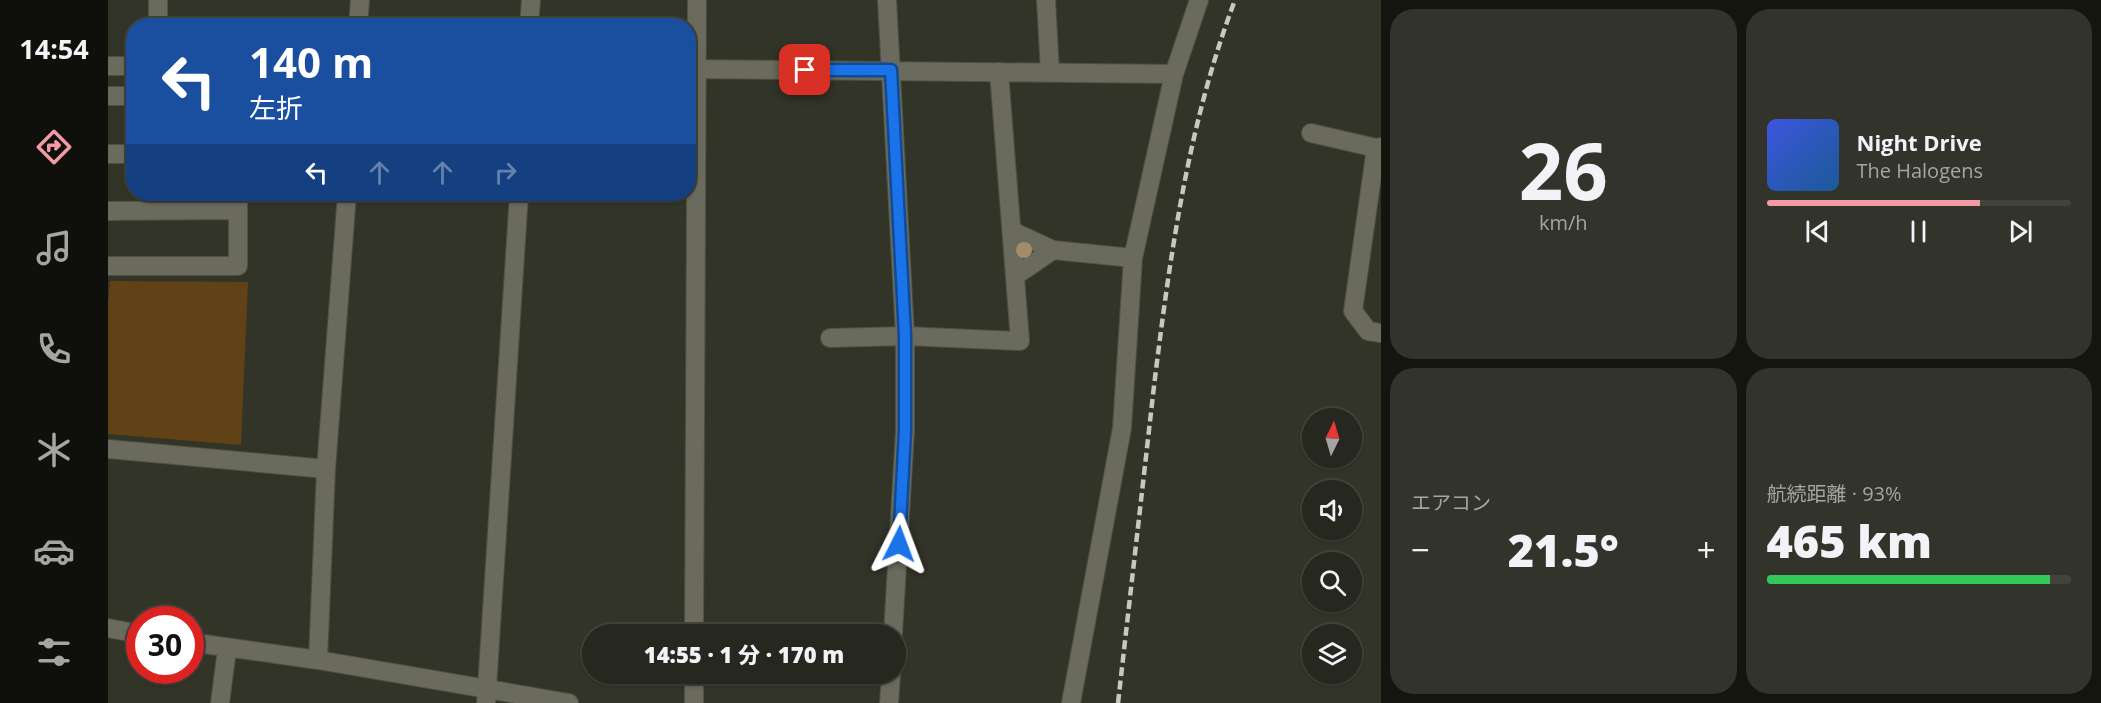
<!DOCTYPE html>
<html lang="ja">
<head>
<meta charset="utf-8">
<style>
	body { margin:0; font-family:"Open Sans","Noto Sans JP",sans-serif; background:#32332b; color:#f1f3f6; height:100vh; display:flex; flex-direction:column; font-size:22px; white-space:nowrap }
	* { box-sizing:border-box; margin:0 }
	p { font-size:20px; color:#a4a5a4 }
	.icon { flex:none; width:33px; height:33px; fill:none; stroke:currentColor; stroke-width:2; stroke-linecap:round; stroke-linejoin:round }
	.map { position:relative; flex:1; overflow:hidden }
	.panel { display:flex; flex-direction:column; gap:9px; padding:9px; background:#151510; width:720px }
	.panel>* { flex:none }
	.top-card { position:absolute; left:18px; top:18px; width:570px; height:183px; border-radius:24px; box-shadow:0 2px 4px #0004,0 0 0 2px #42443c; background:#1a4fa0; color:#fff; overflow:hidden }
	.needle { width:39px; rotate:5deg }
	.tools { position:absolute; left:1194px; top:408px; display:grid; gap:12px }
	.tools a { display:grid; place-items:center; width:60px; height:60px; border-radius:50%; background:#26271e; box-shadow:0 2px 4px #0004,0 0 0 2px #42443c; font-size:30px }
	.speed { position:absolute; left:18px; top:606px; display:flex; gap:12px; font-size:30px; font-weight:700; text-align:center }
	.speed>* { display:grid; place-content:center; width:78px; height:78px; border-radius:50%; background:#26271e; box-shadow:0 2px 4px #0004,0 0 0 2px #42443c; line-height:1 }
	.speed .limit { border:9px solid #d22; background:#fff; color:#111 }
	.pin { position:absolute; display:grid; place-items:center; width:51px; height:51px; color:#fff; margin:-26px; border-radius:12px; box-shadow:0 3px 9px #0006 }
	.me { position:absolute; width:66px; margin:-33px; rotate:3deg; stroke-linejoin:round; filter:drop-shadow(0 0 4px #0008) }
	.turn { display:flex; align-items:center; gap:21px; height:126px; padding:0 24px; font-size:27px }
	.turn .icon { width:78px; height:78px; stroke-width:2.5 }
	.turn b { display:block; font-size:42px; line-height:51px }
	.lanes { display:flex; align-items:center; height:57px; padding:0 24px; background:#0003; justify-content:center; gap:30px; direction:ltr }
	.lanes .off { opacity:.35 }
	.big { font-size:45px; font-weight:800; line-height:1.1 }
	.panel .widget { flex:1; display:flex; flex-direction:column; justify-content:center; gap:9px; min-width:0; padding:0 21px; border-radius:24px; background:#32332b }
	.panel .dial { align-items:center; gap:0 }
	.dial b { font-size:78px; line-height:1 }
	.song { display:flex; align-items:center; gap:18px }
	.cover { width:72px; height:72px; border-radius:9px; background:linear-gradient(135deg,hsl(230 70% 55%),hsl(210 70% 35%)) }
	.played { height:6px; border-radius:3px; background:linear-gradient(90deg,#f49aa5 70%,#42443c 70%) }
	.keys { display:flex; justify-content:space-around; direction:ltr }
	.heat { display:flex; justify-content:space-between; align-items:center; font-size:33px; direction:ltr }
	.charge { height:9px; border-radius:4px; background:linear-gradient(90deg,#34c759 93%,#42443c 0) }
	.panel .tiles { flex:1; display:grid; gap:9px; grid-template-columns:repeat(2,1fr) }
	.trip { position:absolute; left:474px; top:624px; width:324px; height:60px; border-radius:30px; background:#26271e; box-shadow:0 2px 4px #0004,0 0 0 2px #42443c; font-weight:800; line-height:60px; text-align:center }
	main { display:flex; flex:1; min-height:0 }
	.menu { display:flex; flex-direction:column; width:108px; justify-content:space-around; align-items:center; background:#0f100c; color:#a4a5a4 }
	.menu .icon { width:42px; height:42px }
	.menu .selected { color:#f49aa5 }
	.menu b { font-size:27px; color:#f1f3f6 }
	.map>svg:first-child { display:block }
	.pitch { fill:#614116 }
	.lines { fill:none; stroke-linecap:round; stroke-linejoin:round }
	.minor-casing { stroke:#4f5045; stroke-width:20 }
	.minor { stroke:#6a6b5d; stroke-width:18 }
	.rail { stroke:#c7c8be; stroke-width:4.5; stroke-dasharray:9 4.5; stroke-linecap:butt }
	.tree { fill:#a28c6c }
	.route-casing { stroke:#114b97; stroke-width:15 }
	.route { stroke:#1a73e8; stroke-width:10 }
</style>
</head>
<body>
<main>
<nav class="menu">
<b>14:54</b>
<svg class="icon selected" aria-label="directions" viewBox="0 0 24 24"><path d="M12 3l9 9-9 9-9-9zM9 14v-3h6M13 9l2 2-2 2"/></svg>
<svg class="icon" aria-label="music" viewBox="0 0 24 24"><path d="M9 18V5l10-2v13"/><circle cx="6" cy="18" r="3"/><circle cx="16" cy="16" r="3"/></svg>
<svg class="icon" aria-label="phone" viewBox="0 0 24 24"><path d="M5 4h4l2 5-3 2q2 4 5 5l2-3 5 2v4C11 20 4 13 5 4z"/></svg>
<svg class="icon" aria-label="climate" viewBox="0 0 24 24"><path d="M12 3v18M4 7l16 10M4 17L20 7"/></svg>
<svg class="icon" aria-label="car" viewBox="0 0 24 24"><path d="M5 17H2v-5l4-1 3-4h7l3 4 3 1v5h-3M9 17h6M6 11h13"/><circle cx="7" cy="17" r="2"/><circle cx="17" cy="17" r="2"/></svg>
<svg class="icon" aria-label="filters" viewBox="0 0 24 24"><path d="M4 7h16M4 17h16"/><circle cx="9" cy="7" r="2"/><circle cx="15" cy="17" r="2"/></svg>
</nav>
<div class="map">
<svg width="1273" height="703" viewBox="0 0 1273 703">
	<rect width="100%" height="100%" fill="#333428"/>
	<path class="pitch" d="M2,281l138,1 -7,163 -133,-11v-131z"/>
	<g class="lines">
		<g class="minor-casing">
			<path id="minor" d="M779,0l18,336v95l-12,203
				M938,0l4,72
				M50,26v-26
				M250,26l2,-26
				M421,26l2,-26
				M0,66h26
				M580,69l486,5
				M0,96h26
				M1203,133l65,15 5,-1
				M1268,148l-23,163 15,20 13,2
				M0,154h26
				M0,211l130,-1
				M904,231l41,19 -38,26
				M945,250l80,8
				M0,266h130v-72
				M722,338l75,-2 115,5 -21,-269
				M0,449l218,20
				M0,628l32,6
				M586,634l3,-634
				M82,642l128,18 251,43
				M210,660l8,-191 21,-275
				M112,703l7,-54
				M378,703l33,-509
				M586,703v-29
				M781,703l2,-29
				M963,703l51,-275 11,-170 41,-184 25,-74"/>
		</g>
		<use href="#minor" class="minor"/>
		<path class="rail" d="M1010,703c12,-106 24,-211 36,-317 16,-130 34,-262 81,-386"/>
	</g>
	<circle class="tree" cx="916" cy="250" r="8"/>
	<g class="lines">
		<g class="route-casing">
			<path id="route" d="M697,70h86l14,266v95l-6,113"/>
		</g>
		<use href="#route" class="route"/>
	</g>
</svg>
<div class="tools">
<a><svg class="needle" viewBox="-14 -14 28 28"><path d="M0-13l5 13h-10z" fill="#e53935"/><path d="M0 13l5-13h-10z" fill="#a4a5a4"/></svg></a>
<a><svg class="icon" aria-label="sound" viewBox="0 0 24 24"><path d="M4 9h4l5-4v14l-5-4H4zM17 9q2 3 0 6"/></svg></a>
<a><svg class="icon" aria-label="search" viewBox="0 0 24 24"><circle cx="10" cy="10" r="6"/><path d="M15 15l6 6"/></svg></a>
<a><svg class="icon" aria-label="layers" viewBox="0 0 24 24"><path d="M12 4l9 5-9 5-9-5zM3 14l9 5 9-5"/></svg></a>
</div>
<div class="speed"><div class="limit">30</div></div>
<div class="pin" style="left:697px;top:70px;background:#d93025"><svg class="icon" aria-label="arrive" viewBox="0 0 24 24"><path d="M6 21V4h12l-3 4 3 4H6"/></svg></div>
<svg class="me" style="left:791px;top:544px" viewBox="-20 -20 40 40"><path d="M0-17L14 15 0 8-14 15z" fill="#1a73e8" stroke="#fff" stroke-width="4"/></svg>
<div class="trip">14:55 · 1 分 · 170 m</div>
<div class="top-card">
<div class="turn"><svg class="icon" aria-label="left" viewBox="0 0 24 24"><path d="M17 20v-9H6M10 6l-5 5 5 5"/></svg><div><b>140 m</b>左折</div></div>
<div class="lanes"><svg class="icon" aria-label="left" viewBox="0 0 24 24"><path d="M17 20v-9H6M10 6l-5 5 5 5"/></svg><svg class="icon off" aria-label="ahead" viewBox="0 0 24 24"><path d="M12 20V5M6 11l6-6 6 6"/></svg><svg class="icon off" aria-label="ahead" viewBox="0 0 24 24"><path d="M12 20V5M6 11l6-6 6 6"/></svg><svg class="icon off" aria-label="right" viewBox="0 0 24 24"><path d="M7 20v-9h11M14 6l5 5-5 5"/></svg></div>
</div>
</div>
<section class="panel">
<div class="tiles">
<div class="widget dial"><b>26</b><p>km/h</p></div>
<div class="widget">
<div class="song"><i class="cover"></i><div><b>Night Drive</b><p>The Halogens</p></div></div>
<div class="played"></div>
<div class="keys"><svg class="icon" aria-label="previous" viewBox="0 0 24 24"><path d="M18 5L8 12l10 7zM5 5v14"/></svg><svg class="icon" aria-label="pause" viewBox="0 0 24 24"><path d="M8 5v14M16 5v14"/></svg><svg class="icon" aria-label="next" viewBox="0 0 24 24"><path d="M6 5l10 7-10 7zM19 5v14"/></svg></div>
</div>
<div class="widget"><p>エアコン</p>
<div class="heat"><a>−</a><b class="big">21.5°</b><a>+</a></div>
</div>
<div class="widget"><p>航続距離 · 93%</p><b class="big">465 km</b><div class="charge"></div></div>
</div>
</section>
</main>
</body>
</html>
